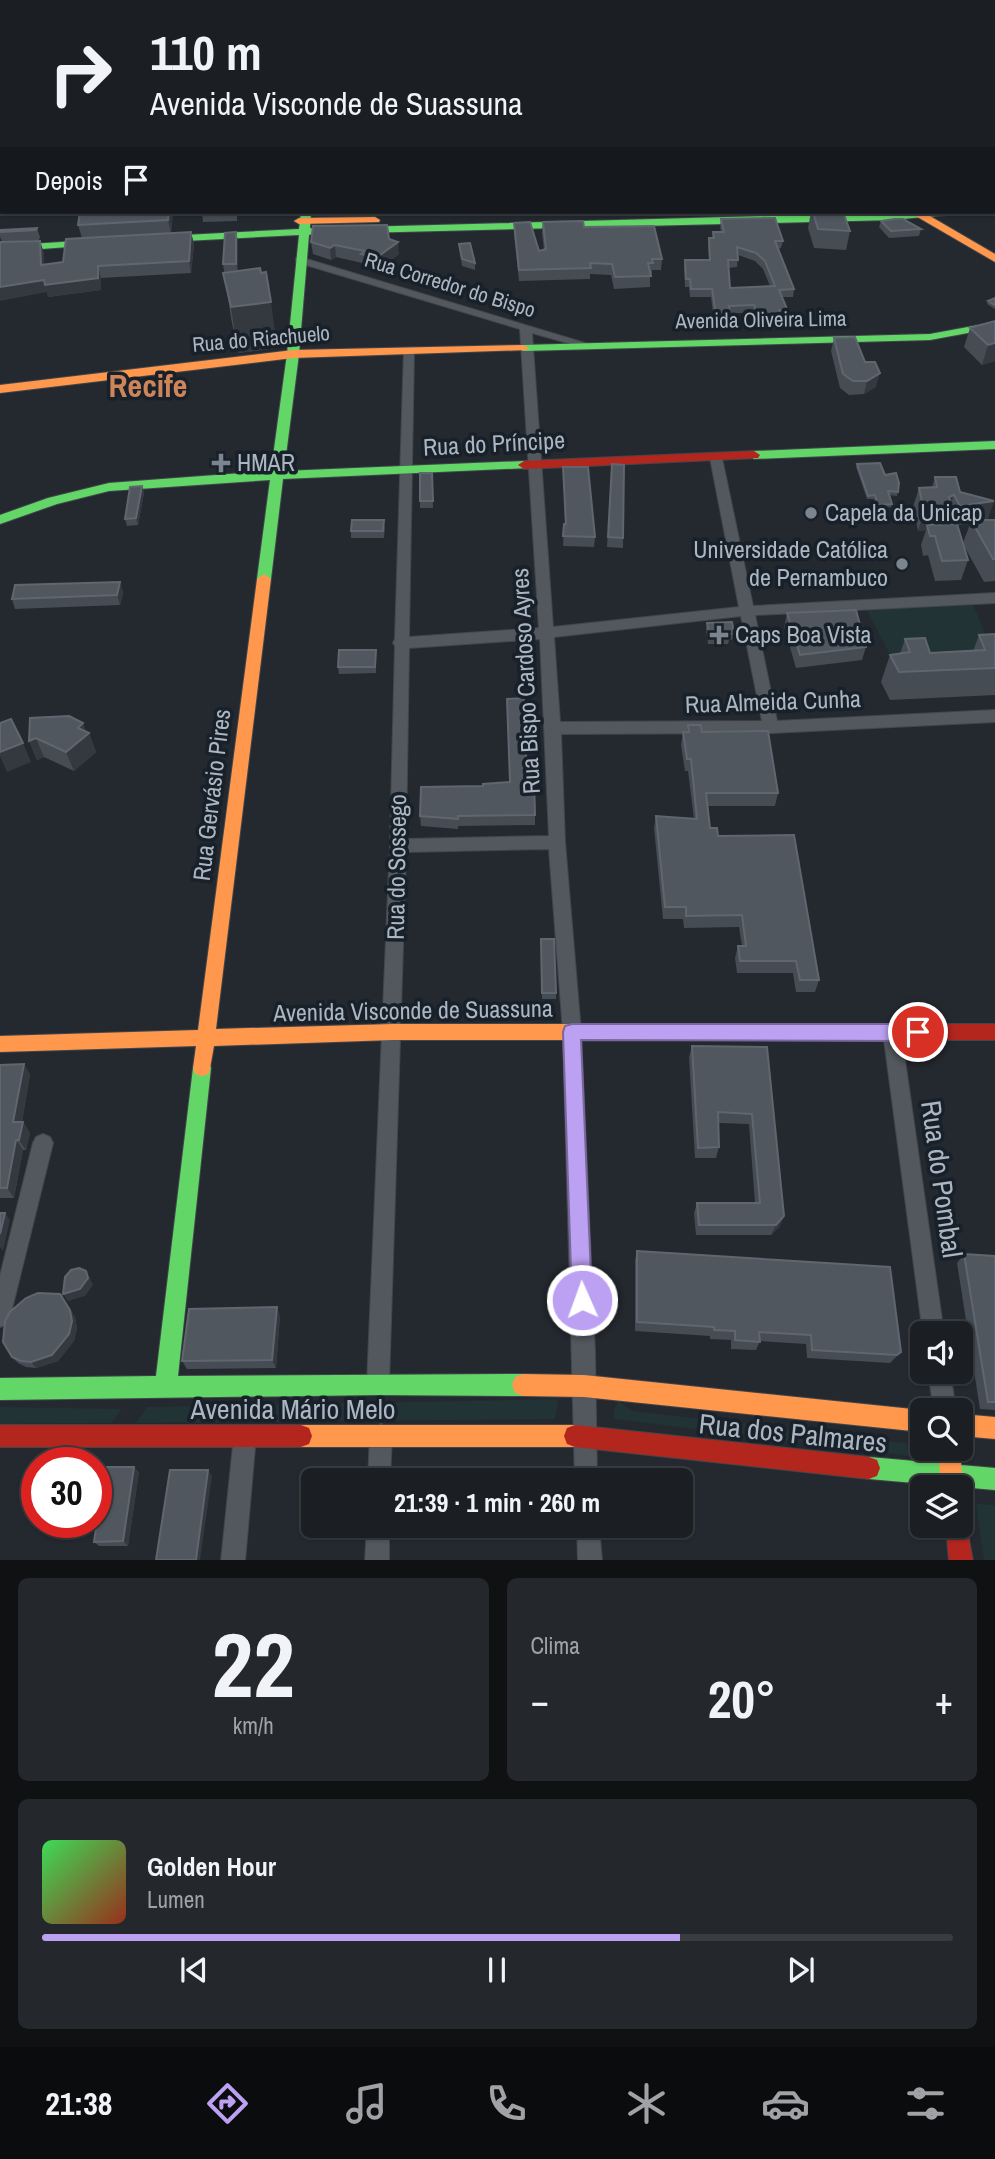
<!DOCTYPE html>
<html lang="pt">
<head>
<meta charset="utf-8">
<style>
	body { margin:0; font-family:"Archivo Narrow",sans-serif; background:#24272b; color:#f1f3f6; height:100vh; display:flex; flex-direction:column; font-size:26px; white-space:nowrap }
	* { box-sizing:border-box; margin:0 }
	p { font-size:23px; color:#a0a2a6 }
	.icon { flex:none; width:38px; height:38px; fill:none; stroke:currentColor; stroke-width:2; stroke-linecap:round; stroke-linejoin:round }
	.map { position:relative; height:1560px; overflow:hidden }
	.details { display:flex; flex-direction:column; gap:18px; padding:18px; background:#0f1113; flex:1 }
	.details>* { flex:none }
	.hud { position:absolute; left:0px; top:0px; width:996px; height:214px; box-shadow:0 2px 5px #0004,0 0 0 2px #393d41; background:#1b1f23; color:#f1f3f6; overflow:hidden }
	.controls { position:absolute; left:910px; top:1321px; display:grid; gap:14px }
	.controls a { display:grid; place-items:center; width:63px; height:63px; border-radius:10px; background:#1b1f23; box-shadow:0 2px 5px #0004,0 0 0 2px #393d41; font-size:35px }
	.speed { position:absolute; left:21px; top:1447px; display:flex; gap:14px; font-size:35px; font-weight:700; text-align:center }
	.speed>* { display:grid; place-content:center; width:91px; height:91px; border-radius:50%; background:#1b1f23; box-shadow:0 2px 5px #0004,0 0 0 2px #393d41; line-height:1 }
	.speed .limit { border:10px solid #d22; background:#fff; color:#111 }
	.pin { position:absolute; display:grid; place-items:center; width:60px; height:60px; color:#fff; margin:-30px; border:4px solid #fff; border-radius:50%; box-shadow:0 2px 7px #0007 }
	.me { position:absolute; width:77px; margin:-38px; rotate:358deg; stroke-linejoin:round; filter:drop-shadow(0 0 5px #0008) }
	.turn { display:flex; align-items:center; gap:24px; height:147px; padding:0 35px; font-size:32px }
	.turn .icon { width:91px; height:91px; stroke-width:2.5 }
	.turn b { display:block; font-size:49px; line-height:60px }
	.then { display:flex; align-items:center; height:66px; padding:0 35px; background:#0003; gap:14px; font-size:26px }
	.big { font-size:52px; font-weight:700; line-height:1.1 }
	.details .tile { flex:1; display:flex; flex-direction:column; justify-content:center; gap:10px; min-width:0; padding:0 24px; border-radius:10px; background:#24272b }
	.details .dial { align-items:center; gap:0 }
	.dial b { font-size:91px; line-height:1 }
	.song { display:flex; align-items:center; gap:21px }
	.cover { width:84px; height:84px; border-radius:10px; background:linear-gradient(135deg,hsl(130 70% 55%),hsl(10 70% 35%)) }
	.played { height:7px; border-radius:4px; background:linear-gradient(90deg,#bca0f2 70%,#393d41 70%) }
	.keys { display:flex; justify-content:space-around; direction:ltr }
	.heat { display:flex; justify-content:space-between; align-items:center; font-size:38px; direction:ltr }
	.details .tiles { flex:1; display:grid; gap:18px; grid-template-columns:1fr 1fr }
	.tile:last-child { grid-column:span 2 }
	.trip { position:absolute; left:301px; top:1468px; width:392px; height:70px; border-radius:10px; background:#1b1f23; box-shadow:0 2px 5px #0004,0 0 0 2px #393d41; font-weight:700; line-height:70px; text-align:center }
	.dock { display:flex; height:112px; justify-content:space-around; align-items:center; background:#0b0c0e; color:#a0a2a6 }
	.dock .icon { width:49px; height:49px }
	.dock .selected { color:#bca0f2 }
	.dock b { font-size:32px; color:#f1f3f6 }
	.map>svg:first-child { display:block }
	.green { fill:#213334 }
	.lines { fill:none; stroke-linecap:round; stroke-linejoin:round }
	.street-casing { stroke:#41464c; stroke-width:2 }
	.fast-casing { stroke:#41464c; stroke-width:2 }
	.slow-casing { stroke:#41464c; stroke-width:2 }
	.jam-casing { stroke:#41464c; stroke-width:2 }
	.street { fill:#53585e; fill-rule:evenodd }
	.fast { fill:#63d668; fill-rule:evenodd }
	.slow { fill:#ff974d; fill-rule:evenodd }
	.jam { fill:#b3261e; fill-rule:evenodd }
	.wall { fill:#464c53; fill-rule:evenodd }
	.shaded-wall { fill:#343940 }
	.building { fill:#51575f; stroke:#5f666f; stroke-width:2; fill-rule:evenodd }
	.route { fill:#bca0f2; stroke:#7a689d; stroke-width:2 }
	.poi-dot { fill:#7c858f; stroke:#182029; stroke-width:2.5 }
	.labels { text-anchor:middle; stroke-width:7; stroke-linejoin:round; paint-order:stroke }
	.far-street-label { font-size:21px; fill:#acb6c2; stroke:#182029 }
	.street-label { font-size:24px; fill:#acb6c2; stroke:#182029 }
	.poi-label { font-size:24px; fill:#acb6c2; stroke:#182029; text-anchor:start }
	.near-street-label { font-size:28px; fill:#acb6c2; stroke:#182029 }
	.far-town-label { font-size:32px; font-weight:bold; fill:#cf855a; stroke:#182029 }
</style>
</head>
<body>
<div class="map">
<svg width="995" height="1561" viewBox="0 0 995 1561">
	<rect width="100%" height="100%" fill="#24292f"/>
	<path class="green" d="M971,599l24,60 -99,8 -32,-63z
		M558,1399l-3,20 -419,4 11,-16z
		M619,1401l14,10 289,34v4h11v10l-319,-40v-10z
		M0,1407l122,2 -11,14 -111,1z
		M976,1504l19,1v55h-11z"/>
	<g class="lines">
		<g class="street-casing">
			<path id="street" d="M133,0h8l-9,2z
				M970,0h8l1,2h-8z
				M994,18l1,1v6l-1,-1z
				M0,82h2v6h-2z
				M994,134h1v7h-1z
				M300,257l295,89 -6,3 -57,-16 21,294 186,-20 -29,-149 6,-4 6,4 31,148 242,-13v10l-240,12 22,106 218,-11v12l-224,11 -210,1 4,108 16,190 14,321 2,127h-22l-12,-448 -14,-183 -143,3 -17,532 -3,8 -8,3 -8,-3 -3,-8 23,-538 5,-200 -2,-3 2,-4 9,-290h8l2,2 -5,286 130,-9 -19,-299 -224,-67v-4zM741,616l21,105 -202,1 -6,-85zM540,639l9,197 -143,3 3,-191z
				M892,1024l6,2 3,6 43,302h-21l-40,-302 3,-6z
				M43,1134l7,3 3,6 -43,174 -3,7 -7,3v-51l33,-133 3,-6z
				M928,1372h22l6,38h-22z
				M381,1424l8,3 3,8 -2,45h-22l2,-45 3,-8z
				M245,1425l8,3 3,8 -11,125h-24l13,-125 3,-8z
				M367,1526h22v35h-24z
				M577,1526h22l3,35h-24z"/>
		</g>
		<g class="fast-casing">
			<path id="fast" d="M332,0h8v2h-8z
				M579,0h8v2h-8z
				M994,37h1v6h-1z
				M994,92h1v6h-1z
				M995,190v7h-1v-7z
				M301,212h10l-1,16 11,3 -12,4 -10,119 -15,117 240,-10 6,4 -1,3 -246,11 -12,100 -7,5 -7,-5 13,-99 -161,11 -52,13 -57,20v-9l48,-17 61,-15 162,-12 16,-117 12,-119 -133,7 -5,-3 5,-3 133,-7z
				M915,212h37l-5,3 -56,5 -532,13 -5,-3 5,-3z
				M92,240l5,3 -1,2 -96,7v-6z
				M995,322v6l-65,12 -407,11 -6,-3 6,-3 407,-11z
				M995,441v8l-241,10 -6,-4 6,-4z
				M202,1060l7,2 2,6 -33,308 345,-2 8,3 3,8 -3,8 -8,3 -145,-1 -378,5v-22l156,-2 37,-308 2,-6z
				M869,1457l126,11v22l-126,-11 -8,-3 -3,-8 3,-8z"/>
		</g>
		<g class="slow-casing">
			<path id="slow" d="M469,0h8v2h-8z
				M784,0h8v2h-8z
				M0,9h2l-2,8z
				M0,91h2v6h-2z
				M914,212h9l72,42v8l-81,-47z
				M375,217l5,3 -1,2 -80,2 -5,-3 5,-3z
				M523,345l6,3 -2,2 -234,8 -293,35v-8l293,-35z
				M264,574l7,5 -55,450 177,-5h198l6,2 3,6 -3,6 -6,2h-198l-179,6 -5,28 -7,2 -7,-2 -2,-6 3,-22 -196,6v-16l198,-6 59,-451z
				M523,1374l61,1 338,35v22l-338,-35 -61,-1 -8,-3 -3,-8 3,-8z
				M961,1414l34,3v22l-34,-3z
				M301,1425h274l8,3 3,8 -3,8 -8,3h-274l-8,-3 -3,-8 3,-8z
				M938,1449h22l3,39 -2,6v-6h-20z"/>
		</g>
		<g class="jam-casing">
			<path id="jam" d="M754,451l6,4 -2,3 -234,11 -6,-4 6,-4z
				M591,1024h404v16h-404l-6,-2 -3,-6 3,-6z
				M0,1425h301l8,3 3,8 -3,8 -8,3h-301z
				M575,1425l294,32 8,3 3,8 -3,8 -8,3 -294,-32 -8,-3 -3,-8 3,-8z
				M961,1516l4,2 8,43h-24l-3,-35h15z"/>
		</g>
		<use href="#street" class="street"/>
		<use href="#fast" class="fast"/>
		<use href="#slow" class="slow"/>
		<use href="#jam" class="jam"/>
	</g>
	<path class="wall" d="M2,101v19h-2v-17z
		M80,212h93l-2,21 -89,5 -4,-13z
		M202,212h35v9l-34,1z
		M811,212h32l7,19 -4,19 -32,-2 -6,-20z
		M721,219l62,22 -2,7 -3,1 16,40 -1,8h-11l5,12 -1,8h-4l1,3 -1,8 -24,2 -5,-17h-23l1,8 -1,8h-15l-4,-32h-21l-1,-10h-4l-1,-20 1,-7h24l-1,-15 1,-7h3l1,-6h8l-1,-5zM738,255l17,6 8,8 7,17 -40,2 -2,-20 9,-1z
		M881,221l40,8 -2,7 -30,2 -10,-11z
		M543,222l41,5 78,32 -1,11h-9v4h-2v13l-36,2 -3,-14 -21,-1v5l-71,2 -5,-47v-11l25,28 5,-1 -2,-17z
		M37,228l3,9 -1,3 -37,2 -2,-5v-7z
		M191,232l3,13 -3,28 -90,5v12l-53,7 -8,-56 4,13v11l19,-3z
		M236,232l2,10v29l28,1 11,76 -39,5 -7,-35 -8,-54z
		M389,239l10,15 -22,17 -15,-4v-4l-26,-6 -5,3 -18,-6 -2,-12z
		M459,244l16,19v7l-13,-4z
		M995,298v11l-8,-5 1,-3z
		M995,321v40l-13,4 -18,-18 6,-19z
		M834,338l42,49 -12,7 -15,1 -9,-7 -9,-37z
		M612,464l11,74v10l-16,-1z
		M857,464l28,11 14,8 -2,13 -8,-1 3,9 -1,3 -14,1 -3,-9h-7l-11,-32z
		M563,467l32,70 -1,10 -31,-1 1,-22h1z
		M432,473l1,35h-13v-7z
		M935,477l25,15 34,9 -7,19h8v61l-11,1 -21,-38 5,16 -7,20 -26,1 -7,-26 -5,1 -2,-11 5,-15 -8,1 -5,-24 6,-19 13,-1zM949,518l3,6h-6zM970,524l-7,19 -5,-18z
		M142,486l2,7 -6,32 -11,1 -2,-7z
		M385,527l-1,11h-33v-7z
		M120,582l3,11 -3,12 -105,4 -3,-10z
		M787,613l79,34 -4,13 -66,8 -12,-41z
		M707,623l27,11 -2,6h-3l-1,4h-20l-2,-15z
		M995,634v61l-105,5 -9,-18 9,-27 10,-1 5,-15 25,14 43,-2 6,-16z
		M376,650v23l-37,1 -1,-7z
		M83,723l3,9 3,1 7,19 -22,19 -30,-14 -7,3 -8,-19z
		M688,725l14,7 76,61 -3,13h-67l2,22 8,8 101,144 -4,12h-19l-3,-19h-56l-2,-15 3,-12h4l-3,-19 -55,1 -1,-9h-20l-9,-91 2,-12 38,3 -6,-48h-3l-4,-26 2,-13h4z
		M527,781l8,34v10l-77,1v3l-37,-3 -1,-10 63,-30z
		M541,945l15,48v6h-14z
		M692,1046l75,1 13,179 -9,9h-75l-2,-22 3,-10h58l-6,-79 -30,-1v24l-3,11h-21l-6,-101z
		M24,1064l6,11 -8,47h1l7,11 -4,17h-3l-9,48h-14v-133z
		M637,1251l264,101 -11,11 -83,-5 -1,-14 -46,-3 -4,9 -25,-1v-9l-21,-1v-3l-75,-5v-71z
		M964,1254l31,2v154l-15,-1 -23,-146z
		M60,1294l15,23 2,11 -3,13 -16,20 -22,7 -10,-1 -8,-4 -6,-6z
		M280,1316l-4,52 -89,1 -5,-8z
		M139,1472l-11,74h-29l-5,-4z"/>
	<path class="shaded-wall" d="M169,212h4l-2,21 -3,-13z
		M191,232l3,13 -3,28 -2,-12z
		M236,232l2,10v31l-2,-9z
		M40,241l4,13 1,24 -4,-13z
		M398,242l1,12 -22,17 -1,-13z
		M335,245l1,12 -5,3 -1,-12z
		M98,266l3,12v12l-53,7 -1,-5 -47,9v-14z
		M271,302l6,46 -39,5 -7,-46z
		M995,343v18l-13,4 6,-20z
		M880,373l-4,14 -12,7 3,-13z
		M142,486l2,7 -6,32 -2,-7z
		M954,495l-5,13 3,-1 -6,20 -19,-2 -1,5 -8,1 6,-20z
		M994,501l-8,20 -15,-1 -1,4 -17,2 7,-20z
		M120,582l3,11 -3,12 -3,-10z
		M83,723l4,12 2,-2 7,19 -22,19 -8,-19 12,-24z
		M36,738l8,19 -7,3 -8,-19z
		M23,743l8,19 -24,10 -7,-16v-4z
		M24,1064l6,11 -10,58 -7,-11z
		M23,1122l7,11 -4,17 -7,-10z
		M16,1140l7,10 -9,48 -7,-10z
		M5,1213l5,7 -7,31 -3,-4v-13z
		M784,1216l-4,10 -9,9 5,-10z
		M86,1271l4,7 3,7 -8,11 -17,5 -5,-7z
		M60,1294l15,23 2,11 -3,13 -16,20 -22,7 -5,-6z
		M277,1307l3,9 -4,52 -4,-8z
		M134,1467l5,5 -11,74 -5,-5z
		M208,1470l4,6 -12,84h-4z"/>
	<path class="building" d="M303,0h24l-1,2h-23z
		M80,212h89l-1,8 -90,5z
		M202,212h34v2l-35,1z
		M813,212h30l7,19 -32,-2z
		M775,218l8,23h-8l19,48 -15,1 8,19 -8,1 4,10 -23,2 -6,-17 -25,1 2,15h-14l-5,-32h-21l-1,-10h-4l-1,-19h25l-1,-22h5l-1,-6h11l-3,-13zM737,247l19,6 9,8 10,25 -45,2 -2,-28h10z
		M895,219h8l18,10 -30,2 -10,-10z
		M583,221l1,6 70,-1 8,33h-10l1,4h-5l3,13 -36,1 -3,-13 -22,-1 1,5 -72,2 -5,-47 16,-1 9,29 7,-2 -3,-27z
		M387,225l2,14 9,3 -22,16 -15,-4 4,-3 -30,-6 -5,3 -19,-6 2,-16z
		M37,228l-1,2 -36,2v-2z
		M191,232l-2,29 -91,5v12l-53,7 -1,-5 -44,7v-45l40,-1 1,24 22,-3 3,-23z
		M236,232v32h-13l2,-31z
		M470,243l5,20 -13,-4 -3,-15z
		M260,268l1,5 5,-1 5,30 -40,5 -8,-34z
		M995,298v7l-7,-4z
		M995,321v22l-7,2 -18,-17z
		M855,337l10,25h10l5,11 -13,8h-14l-10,-7 -9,-36z
		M880,463l5,12 11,-2 3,10 -1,9 -10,-1 4,13 -14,1 -3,-10 -7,1 -11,-32z
		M612,464l12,1 -1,73 -15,-1z
		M563,467h25l7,70 -32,-1 1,-12h2z
		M420,473h12l1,28h-13z
		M935,477h21l4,15 34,9 -34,5 -6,-11 -5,2 3,10 -28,4 -5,-23 18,-1z
		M142,486l-6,32 -11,1 5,-32z
		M352,520h32l-1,11h-32z
		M971,520h24v39h-2z
		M957,524l11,36 -26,1 -7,-25h-5l-3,-11z
		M120,582l-3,13 -105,4 3,-14z
		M856,610l10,37 -66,8 -13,-42z
		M732,622l2,12h-5v3h-19l-3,-14z
		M995,634v34l-96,4 -9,-17 20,-3 -5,-13 20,-1 5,15 55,-3 -6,-15z
		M339,650h37l-1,17h-37z
		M524,698l3,83 7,-1 1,35 -77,1v3l-38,-3 1,-29 62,-1v-2l27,-2 -3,-83z
		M69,716l14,7 -5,5 11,5 -23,19 -30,-14 -7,3 1,-23z
		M11,719l12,24 -23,9v-29z
		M688,725h13l1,7 66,-1 10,62h-72l4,35h7l1,8 76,-1 25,145h-19l-4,-19h-56l-2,-15h8l-4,-31 -56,1v-9h-21l-9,-91 41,3 -6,-60h-4l-4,-27h6z
		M541,939h13l2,54h-14z
		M692,1046l75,1 17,169 -8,9h-77l-2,-22h63l-8,-89 -34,-2 1,35 -21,1z
		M24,1064l-11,58h10l-4,18h-3l-9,48h-7v-123z
		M0,1213h5l-5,21z
		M637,1251l253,16 11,85 -4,3 -85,-5 -1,-15 -52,-3 1,10 -25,-2v-9l-21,-1v-3l-77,-5z
		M964,1254l31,2v146h-7z
		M79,1268l7,3 2,7 -8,11 -17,5 2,-17 6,-7z
		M38,1293l22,1 10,16 2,11 -3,13 -17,21 -21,7 -10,-1 -9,-4 -9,-15 2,-21 5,-9 16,-14z
		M277,1307l-5,53 -90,1 7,-52z
		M105,1467h29l-11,74 -29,1z
		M170,1470h38l-12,90h-40z"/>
	<path class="route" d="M572,1024h346l6,3 3,5 -3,6 -6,3 -337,-1 11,260 -3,7 -7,3 -7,-3 -3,-7 -9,-268 2,-6z"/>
	<g class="poi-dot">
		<path d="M217.5 452.5h7v7h7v7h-7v7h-7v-7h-7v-7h7z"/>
		<circle cx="811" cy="513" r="7"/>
		<circle cx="902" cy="564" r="7"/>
		<path d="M715.5 624.5h7v7h7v7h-7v7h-7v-7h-7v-7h7z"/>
	</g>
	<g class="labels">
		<g class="far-street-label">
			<text transform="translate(450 285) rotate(17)" y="7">Rua Corredor do Bispo</text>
			<text transform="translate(761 320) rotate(-1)" y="7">Avenida Oliveira Lima</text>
			<text transform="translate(261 339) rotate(-5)" y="7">Rua do Riachuelo</text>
		</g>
		<g class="street-label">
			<text transform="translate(494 444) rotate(-3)" y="8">Rua do Príncipe</text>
			<text transform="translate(526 681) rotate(-93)" y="8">Rua Bispo Cardoso Ayres</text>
			<text transform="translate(773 702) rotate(-2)" y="8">Rua Almeida Cunha</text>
			<text transform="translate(212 795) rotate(-83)" y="8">Rua Gervásio Pires</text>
			<text transform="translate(397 867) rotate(-89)" y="8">Rua do Sossego</text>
			<text transform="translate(413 1011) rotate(-1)" y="8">Avenida Visconde de Suassuna</text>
		</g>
		<g class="poi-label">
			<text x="237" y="471">HMAR</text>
			<text x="825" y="521">Capela da Unicap</text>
			<text x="888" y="558" text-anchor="end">Universidade Católica<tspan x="888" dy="28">de Pernambuco</tspan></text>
			<text x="735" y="643">Caps Boa Vista</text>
		</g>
		<g class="near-street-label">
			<text transform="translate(942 1179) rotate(82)" y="10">Rua do Pombal</text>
			<text x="293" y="1419">Avenida Mário Melo</text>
			<text transform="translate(793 1433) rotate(6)" y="10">Rua dos Palmares</text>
		</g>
		<g class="far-town-label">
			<text x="148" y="397">Recife</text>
		</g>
	</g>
</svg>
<div class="controls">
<a><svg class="icon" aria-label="sound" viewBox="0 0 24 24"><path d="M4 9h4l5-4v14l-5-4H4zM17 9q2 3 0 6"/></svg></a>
<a><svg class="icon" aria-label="search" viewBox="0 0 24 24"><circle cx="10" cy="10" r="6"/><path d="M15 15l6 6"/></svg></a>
<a><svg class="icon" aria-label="layers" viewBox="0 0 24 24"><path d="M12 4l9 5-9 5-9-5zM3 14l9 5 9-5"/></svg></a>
</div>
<div class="speed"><div class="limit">30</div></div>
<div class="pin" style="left:918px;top:1032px;background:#d93025"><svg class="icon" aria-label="arrive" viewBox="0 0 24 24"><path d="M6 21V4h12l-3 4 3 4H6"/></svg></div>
<svg class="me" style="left:582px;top:1300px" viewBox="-20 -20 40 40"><circle r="17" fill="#bca0f2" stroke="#fff" stroke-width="3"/><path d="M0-11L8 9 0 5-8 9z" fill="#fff"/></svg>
<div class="trip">21:39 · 1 min · 260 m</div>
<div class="hud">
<div class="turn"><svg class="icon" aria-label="right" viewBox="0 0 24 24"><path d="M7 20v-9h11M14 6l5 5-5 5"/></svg><div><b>110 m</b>Avenida Visconde de Suassuna</div></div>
<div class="then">Depois<svg class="icon" aria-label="arrive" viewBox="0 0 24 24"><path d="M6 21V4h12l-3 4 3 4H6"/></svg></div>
</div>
</div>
<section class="details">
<div class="tiles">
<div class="tile dial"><b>22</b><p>km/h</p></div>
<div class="tile"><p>Clima</p>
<div class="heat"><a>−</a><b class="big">20°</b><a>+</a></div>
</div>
<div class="tile">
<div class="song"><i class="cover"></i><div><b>Golden Hour</b><p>Lumen</p></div></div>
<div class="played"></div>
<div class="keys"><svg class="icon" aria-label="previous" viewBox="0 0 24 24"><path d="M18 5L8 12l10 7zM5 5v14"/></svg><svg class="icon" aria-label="pause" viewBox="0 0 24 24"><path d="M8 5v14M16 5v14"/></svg><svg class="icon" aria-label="next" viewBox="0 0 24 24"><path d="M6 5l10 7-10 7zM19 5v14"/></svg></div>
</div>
</div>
</section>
<nav class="dock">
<b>21:38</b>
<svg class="icon selected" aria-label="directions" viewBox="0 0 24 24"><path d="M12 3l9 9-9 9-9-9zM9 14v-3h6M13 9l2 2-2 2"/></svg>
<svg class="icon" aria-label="music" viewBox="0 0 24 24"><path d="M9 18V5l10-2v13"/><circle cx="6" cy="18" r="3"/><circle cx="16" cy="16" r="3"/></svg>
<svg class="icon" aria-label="phone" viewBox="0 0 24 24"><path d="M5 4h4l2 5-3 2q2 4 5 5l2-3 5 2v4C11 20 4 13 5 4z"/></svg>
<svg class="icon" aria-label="climate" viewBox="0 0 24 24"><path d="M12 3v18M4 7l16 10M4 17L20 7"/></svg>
<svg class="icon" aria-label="car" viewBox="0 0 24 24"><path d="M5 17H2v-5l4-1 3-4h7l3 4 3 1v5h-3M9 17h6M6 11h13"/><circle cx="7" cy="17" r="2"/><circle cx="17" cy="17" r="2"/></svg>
<svg class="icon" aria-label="filters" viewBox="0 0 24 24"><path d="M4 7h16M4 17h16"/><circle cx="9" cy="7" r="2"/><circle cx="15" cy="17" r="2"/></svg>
</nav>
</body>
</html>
